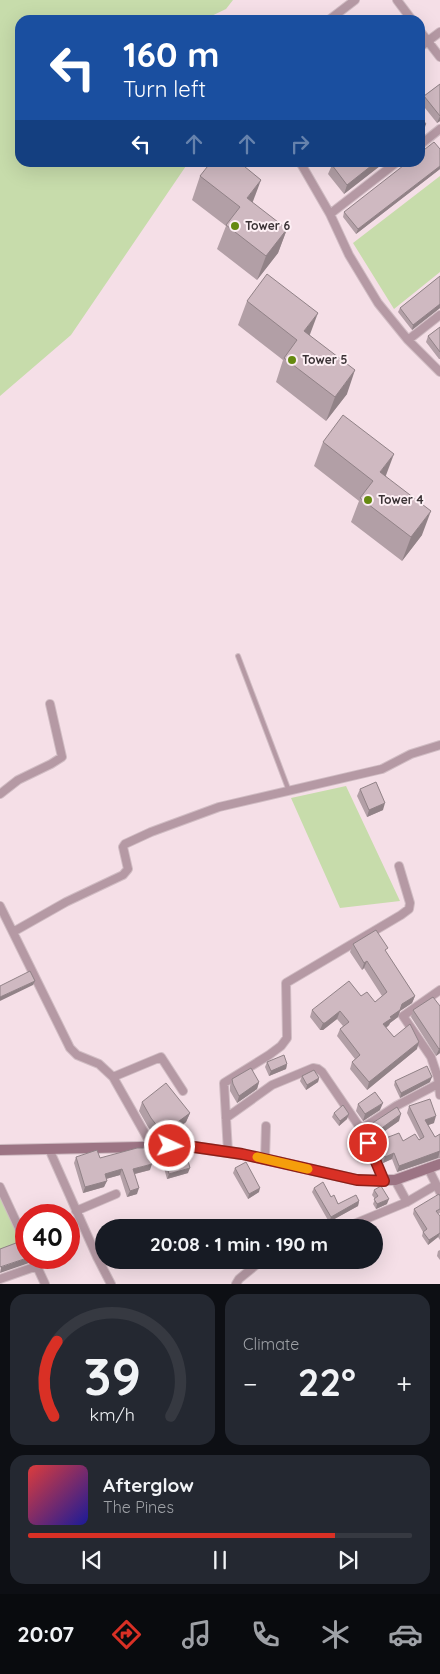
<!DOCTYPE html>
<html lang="en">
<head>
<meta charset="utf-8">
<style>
	body { margin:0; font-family:Quicksand,sans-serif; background:#242831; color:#f1f3f6; height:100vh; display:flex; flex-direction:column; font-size:19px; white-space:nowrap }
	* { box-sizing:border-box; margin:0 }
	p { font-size:16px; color:#9ea1a6 }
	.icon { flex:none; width:28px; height:28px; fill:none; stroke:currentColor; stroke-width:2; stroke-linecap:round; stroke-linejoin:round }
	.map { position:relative; height:1284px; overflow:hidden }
	.sheet { display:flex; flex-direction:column; gap:10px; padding:10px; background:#0d0f14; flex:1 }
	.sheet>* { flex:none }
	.guide { position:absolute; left:15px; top:15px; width:410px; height:152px; border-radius:15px; box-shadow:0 5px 20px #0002; background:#1a4fa0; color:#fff; overflow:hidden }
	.speed { position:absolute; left:15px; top:1204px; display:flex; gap:10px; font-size:25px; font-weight:700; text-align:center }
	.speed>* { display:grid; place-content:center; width:65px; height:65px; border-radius:50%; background:#171b24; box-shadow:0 5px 20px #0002; line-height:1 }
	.speed .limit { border:8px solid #d22; background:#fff; color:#111 }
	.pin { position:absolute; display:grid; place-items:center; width:42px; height:42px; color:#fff; margin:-21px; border:2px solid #fff; border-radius:50%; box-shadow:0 1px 5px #0007 }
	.me { position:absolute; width:55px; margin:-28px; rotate:93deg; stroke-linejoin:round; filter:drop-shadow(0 0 4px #0008) }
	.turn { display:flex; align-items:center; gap:18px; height:105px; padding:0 25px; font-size:22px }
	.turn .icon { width:65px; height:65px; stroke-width:2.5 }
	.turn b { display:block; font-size:35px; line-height:42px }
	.lanes { display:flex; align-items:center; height:48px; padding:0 25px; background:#0003; justify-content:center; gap:25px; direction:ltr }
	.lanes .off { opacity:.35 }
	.big { font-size:38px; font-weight:700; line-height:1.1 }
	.sheet .card { flex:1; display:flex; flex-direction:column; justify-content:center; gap:8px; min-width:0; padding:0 18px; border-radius:15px; background:#242831 }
	.sheet .dial { align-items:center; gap:0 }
	.dial svg { height:130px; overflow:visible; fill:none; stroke:#363941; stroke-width:7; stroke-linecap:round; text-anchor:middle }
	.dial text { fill:#f1f3f6; stroke:none }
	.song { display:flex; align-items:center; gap:15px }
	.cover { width:60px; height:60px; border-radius:8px; background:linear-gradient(135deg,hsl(0 70% 55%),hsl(240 70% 35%)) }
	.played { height:5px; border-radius:2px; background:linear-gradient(90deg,#d93025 80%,#363941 80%) }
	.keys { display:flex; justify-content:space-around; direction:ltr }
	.heat { display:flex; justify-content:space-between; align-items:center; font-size:28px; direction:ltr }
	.sheet .tiles { flex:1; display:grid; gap:10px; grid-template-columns:1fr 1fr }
	.card:last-child { grid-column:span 2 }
	.trip { position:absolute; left:95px; top:1219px; width:288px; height:50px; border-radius:25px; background:#171b24; box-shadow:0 5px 20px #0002; font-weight:700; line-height:50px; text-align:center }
	.tab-bar { display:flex; height:80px; justify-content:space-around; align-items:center; background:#090b0e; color:#9ea1a6 }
	.tab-bar .icon { width:35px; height:35px }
	.tab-bar .active { color:#d93025 }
	.tab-bar b { font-size:22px; color:#f1f3f6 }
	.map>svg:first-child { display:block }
	.green { fill:#c7dcab }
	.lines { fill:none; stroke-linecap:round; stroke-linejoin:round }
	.lane-casing { stroke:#d0bcc3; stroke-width:6 }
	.street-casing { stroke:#d0bcc3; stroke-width:10 }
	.secondary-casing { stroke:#d0bcc3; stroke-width:12 }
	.lane { stroke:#b599a4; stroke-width:4 }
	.street { stroke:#b599a4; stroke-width:8 }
	.secondary { stroke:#9c7484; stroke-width:10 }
	.wall { fill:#b29fa6 }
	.shaded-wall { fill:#918287 }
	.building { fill:#cfb9c1; stroke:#918287 }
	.route-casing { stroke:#8d1f18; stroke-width:12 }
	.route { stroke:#d93025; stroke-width:9 }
	.slow { stroke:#f59e0b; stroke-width:9 }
	.poi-dot { fill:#658a10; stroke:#fdeff4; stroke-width:2 }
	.labels { text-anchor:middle; stroke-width:4; stroke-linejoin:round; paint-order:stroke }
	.poi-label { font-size:12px; font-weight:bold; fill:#3a3235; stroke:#fdeff4; text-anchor:start }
</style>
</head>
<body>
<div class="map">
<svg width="440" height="1284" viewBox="0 0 440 1284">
	<rect width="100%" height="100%" fill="#f5dfe7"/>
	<path class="green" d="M0,0h233l-7,9 -23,11h-183v142l168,1 -117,172 -71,61z
		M440,176v96l-46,37 -41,-66z
		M346,786l54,115 -60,7 -49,-110z
		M0,1195l22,49 -22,8z"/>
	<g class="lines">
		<g class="lane-casing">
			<path id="lane" d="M238,656l51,135"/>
		</g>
		<g class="street-casing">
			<path id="street" d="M397,0l15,20
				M329,20l26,-20
				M420,31l20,26
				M420,47l20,-15
				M420,145l20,-16
				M300,162l30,52 19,41 29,48 30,37 32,32
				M330,214l67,-52
				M408,340l32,-25
				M0,794l18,-14 33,-16 11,-7 -12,-53
				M0,906l70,142 7,7 22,9 14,13 39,69
				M13,932l53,-30 57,-27 5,-6 -5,-22 2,-3 26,-12 68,-25 163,-38 29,-15 29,-9
				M440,990l-37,26 28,41 7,21 2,17
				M113,1077l48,-20 22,34
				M226,1118l46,-33 41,-17 5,1 4,3 39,57 14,29 9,23
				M361,1129l35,-23 42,-22
				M49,1149l48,108 14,27
				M228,1152l-4,-69 45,-28 12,-9 6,-8 -1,-55 115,-68 8,-6 1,-6 -11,-37
				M265,1159l1,-33
				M428,1168l12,24
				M395,1180l12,22
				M0,1187l26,56
				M76,1211l40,-17
				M341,1228l8,-2 58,-24 29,-17
				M33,1258l12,26
				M0,1279l37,-13
				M236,1284l3,-5 23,-19"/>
		</g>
		<g class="secondary-casing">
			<path id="secondary" d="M0,1150l187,-4 55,8 115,26h38l45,-16"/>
		</g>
		<use href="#lane" class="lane"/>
		<use href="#street" class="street"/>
		<use href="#secondary" class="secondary"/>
	</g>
	<path class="wall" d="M440,84v37l-3,2 -16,-20 3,-7z
		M440,149v20l-84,65 -13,-17 1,-5z
		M335,162h50l-41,32 -16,-20 4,-9z
		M200,176l53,27 34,26 -9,24 -21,27 -40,-31 9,-23 -34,-26z
		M440,276v32l-28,22 -14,-18 2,-4z
		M247,301l63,34 37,59 -21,27 -50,-39 7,-22 -45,-35z
		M440,327v32h-1l-13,-17 2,-6z
		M323,442l63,34 36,59 -20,26 -51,-39 8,-21 -45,-35z
		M360,789l23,21 -16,7 -10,-21z
		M353,944l33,8 29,44 -3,7 -12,8 -2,6 -8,6 -1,2 -3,3 8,9 23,12 -50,41 -17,-21 2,-7 3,-3 -18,-23 3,-7 3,-3 -6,-7 -14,11h-3l-10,-13 2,-7 49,-14 14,6 7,-6 -18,-28 -2,2 -12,-18z
		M440,1006v47l-4,3 -25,-39 2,-7z
		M267,1062l20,2 -1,5 -17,7 -4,-9z
		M302,1076l17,2 -1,4 -12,8 -6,-9z
		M232,1079l27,3 -2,7 -20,14 -7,-12v-5z
		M395,1081l35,1 -30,16 -6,-13z
		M142,1102l48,11 -4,9 -22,18h-6l-10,-13 -9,-16z
		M358,1104l22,6 -17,11 -7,-10z
		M409,1106l25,17 -6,2 7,12 5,-3v24h-2l-41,14 -5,-13 -9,4 -7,-16 2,-6h25l17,-2 -13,-26z
		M334,1113l13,6 -8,7 -7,-9z
		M399,1121l-27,19 -4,-9 3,-7z
		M76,1157l24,1 50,12 -15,4 2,20 -10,3 -7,-22 -14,4 -2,8 -21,6 -9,-30z
		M166,1163l22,10 -21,6 -3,-11z
		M235,1168l24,24 -11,7 -15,-26z
		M314,1188l17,9 7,7 21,-3 -1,5 -29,16 -17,-30z
		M374,1190l13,14 -11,5 -3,-5 2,-5 -3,-4z
		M440,1196v17l-2,1 2,2v24l-2,-3 -10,8 -6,-9 1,-4 -10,-18 1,-5z
		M440,1250v10l-3,-4 1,-5z"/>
	<path class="shaded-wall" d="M440,116v5l-3,2z
		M426,124l-3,9 -3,3v-7z
		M376,162h9l-41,32 3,-9z
		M440,166v3l-84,65 2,-5z
		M261,180l-9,24 -5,-6z
		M287,229l-9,24 -21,27 9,-24z
		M440,304v4l-28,22 1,-5z
		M318,313l-9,24 -5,-6z
		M355,370l-8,24 -21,27 9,-24z
		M394,454l-9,24 -5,-6z
		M431,511l-9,24 -20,26 9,-24z
		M385,803l-2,7 -16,7 2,-7z
		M367,961l-3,7 -2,2 2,-7z
		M35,981l-2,4 -33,16v-4z
		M415,996l-3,7 -12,8 -2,6 -8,6 -1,2 -8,7 2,-8 19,-20z
		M340,1011l-3,8 -14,11h-3l3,-7z
		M419,1042l-2,7 -50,41 2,-8z
		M440,1048v5l-4,3 3,-7z
		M287,1064l-1,5 -17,7 2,-5z
		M432,1077l-2,5 -30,16 1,-5z
		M319,1078l-1,4 -12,8 1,-5z
		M259,1082l-2,7 -20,14 2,-7z
		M383,1103l-3,7 -17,11 2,-7z
		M190,1113l-4,9 -22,18h-6l3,-9z
		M349,1114l-2,5 -8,7 1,-5z
		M401,1114l-2,7 -27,19 3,-7z
		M436,1116l-2,7 -11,4 2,-7z
		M440,1151l-2,7 -41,14 2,-6z
		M394,1153l-2,6 -9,4 2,-6z
		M152,1164l-2,6 -20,5 3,-6z
		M190,1168l-2,5 -21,6 2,-5z
		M122,1169l-2,6 -18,5 3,-6z
		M107,1181l-3,6 -21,6 2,-6z
		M139,1188l-2,6 -10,3 3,-6z
		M260,1188l-1,4 -11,7 1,-5z
		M389,1199l-2,5 -11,5 1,-5z
		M359,1201l-1,5 -29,16 2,-5z
		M440,1233l-2,4 -10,8 1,-5z
		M27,1258h4l-2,5 -29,10 1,-6z"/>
	<path class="building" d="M440,84v32l-16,-20z
		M420,116l6,8 -6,5z
		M434,142l6,7v17l-82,63 -14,-17 64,-50h12v-9z
		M211,162h28l22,18 -14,18 40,31 -21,27 -40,-31 14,-18 -40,-31z
		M335,162h41l-29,23 -15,-20z
		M267,274l51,39 -14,18 51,39 -20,27 -51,-39 13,-18 -50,-39z
		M440,276v28l-27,21 -13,-17z
		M440,327v25l-12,-16z
		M343,415l51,39 -14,18 51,39 -20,26 -51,-39 13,-17 -50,-39z
		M376,782l9,21 -16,7 -9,-21z
		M376,930l12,18 -3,2 30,46 -13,8 -2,6 -10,7 2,1 -9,6 11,13 16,-13 9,18 -50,40 -17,-20 8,-7 -20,-26 9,-7 -9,-11 -15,12h-2l-11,-13 37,-29 12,15 6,-4 8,10 12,-10 -20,-31 -3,2 -11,-19z
		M30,971l5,10 -35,16v-11z
		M433,997l7,9v42l-1,1 -26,-39z
		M284,1055l3,9 -16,7 -4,-9z
		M427,1066l5,11 -31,16 -6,-12z
		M251,1068l8,14 -20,14 -6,-12 -1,-5z
		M314,1070l5,8 -12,7 -5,-9z
		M166,1083l24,30 -23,17 -6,1 -10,-13 -9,-16z
		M375,1092l8,11 -18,11 -7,-10z
		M430,1099l6,17 -11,4 10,17 5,-3v17l-41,15 -5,-13 -9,4 -7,-16 21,-8 4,8 12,-7 4,6 5,-3 -15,-31z
		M343,1105l6,9 -9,7 -6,-8z
		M397,1107l4,7 -26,19 -4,-9z
		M137,1148h10l5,16 -19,5 6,19 -9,3 -8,-22 -17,5 2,7 -22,6 -9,-30 21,-7 3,8z
		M187,1157l3,11 -21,6 -3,-11z
		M246,1162l14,26 -11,6 -14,-26z
		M323,1182l8,15 3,-2 4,9 18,-9 3,6 -28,16 -17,-29z
		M381,1186l8,13 -12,5 -3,-5 4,-3 -4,-6z
		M439,1194l1,2v13l-4,2 4,5v17l-11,7 -6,-8 4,-3 -13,-20z
		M266,1220l4,8h-17z
		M24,1240l2,1 1,17 -27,9v-18z"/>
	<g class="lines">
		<g class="route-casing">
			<path id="route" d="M170,1146h17l55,8 115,26 27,1 -16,-38"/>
		</g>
		<use href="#route" class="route"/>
		<path class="slow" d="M257,1157l51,12"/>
	</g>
	<g class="poi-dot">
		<circle cx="235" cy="226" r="5"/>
		<circle cx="292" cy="360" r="5"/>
		<circle cx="368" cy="500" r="5"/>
	</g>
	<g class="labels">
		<g class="poi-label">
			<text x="245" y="230">Tower 6</text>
			<text x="302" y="364">Tower 5</text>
			<text x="378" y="504">Tower 4</text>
		</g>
	</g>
</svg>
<div class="speed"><div class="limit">40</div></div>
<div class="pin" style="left:368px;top:1143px;background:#d93025"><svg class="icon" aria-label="arrive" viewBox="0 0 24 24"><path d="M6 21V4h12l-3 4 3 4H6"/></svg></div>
<svg class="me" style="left:170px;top:1146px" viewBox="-20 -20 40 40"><circle r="17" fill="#d93025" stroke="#fff" stroke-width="3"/><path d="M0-11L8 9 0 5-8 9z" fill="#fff"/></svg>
<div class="trip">20:08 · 1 min · 190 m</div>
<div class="guide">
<div class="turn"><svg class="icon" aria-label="left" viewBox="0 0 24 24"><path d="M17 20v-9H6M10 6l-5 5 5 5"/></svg><div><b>160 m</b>Turn left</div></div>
<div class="lanes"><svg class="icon" aria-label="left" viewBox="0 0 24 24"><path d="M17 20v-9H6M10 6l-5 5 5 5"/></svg><svg class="icon off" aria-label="ahead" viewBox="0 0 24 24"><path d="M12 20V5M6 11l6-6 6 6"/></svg><svg class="icon off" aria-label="ahead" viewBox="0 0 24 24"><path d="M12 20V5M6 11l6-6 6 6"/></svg><svg class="icon off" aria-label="right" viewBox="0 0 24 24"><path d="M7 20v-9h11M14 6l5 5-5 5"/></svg></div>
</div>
</div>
<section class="sheet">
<div class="tiles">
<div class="card dial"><svg viewBox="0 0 100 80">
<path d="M14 69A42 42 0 1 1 86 69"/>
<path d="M14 69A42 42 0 0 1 16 23" stroke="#d93025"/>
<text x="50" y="56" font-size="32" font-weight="700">39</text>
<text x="50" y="72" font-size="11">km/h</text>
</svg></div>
<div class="card"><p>Climate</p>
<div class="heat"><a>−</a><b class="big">22°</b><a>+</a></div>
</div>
<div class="card">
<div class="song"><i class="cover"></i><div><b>Afterglow</b><p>The Pines</p></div></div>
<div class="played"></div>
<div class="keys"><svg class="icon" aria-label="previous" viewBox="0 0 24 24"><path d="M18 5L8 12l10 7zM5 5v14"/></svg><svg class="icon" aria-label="pause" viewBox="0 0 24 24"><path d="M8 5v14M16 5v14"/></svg><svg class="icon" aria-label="next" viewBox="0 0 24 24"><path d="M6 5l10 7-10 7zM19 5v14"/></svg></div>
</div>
</div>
</section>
<nav class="tab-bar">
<b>20:07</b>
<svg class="icon active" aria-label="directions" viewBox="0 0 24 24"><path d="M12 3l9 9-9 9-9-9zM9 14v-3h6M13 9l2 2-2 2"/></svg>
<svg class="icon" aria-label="music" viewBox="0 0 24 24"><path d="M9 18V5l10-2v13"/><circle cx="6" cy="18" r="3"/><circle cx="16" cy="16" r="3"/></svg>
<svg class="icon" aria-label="phone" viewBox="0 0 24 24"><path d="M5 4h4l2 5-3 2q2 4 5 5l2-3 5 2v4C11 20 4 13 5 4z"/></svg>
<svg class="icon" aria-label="climate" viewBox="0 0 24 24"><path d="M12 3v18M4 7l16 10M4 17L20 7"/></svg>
<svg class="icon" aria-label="car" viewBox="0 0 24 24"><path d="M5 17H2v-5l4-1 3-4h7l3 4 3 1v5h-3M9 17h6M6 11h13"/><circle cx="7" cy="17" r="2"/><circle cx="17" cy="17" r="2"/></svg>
</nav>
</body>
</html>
